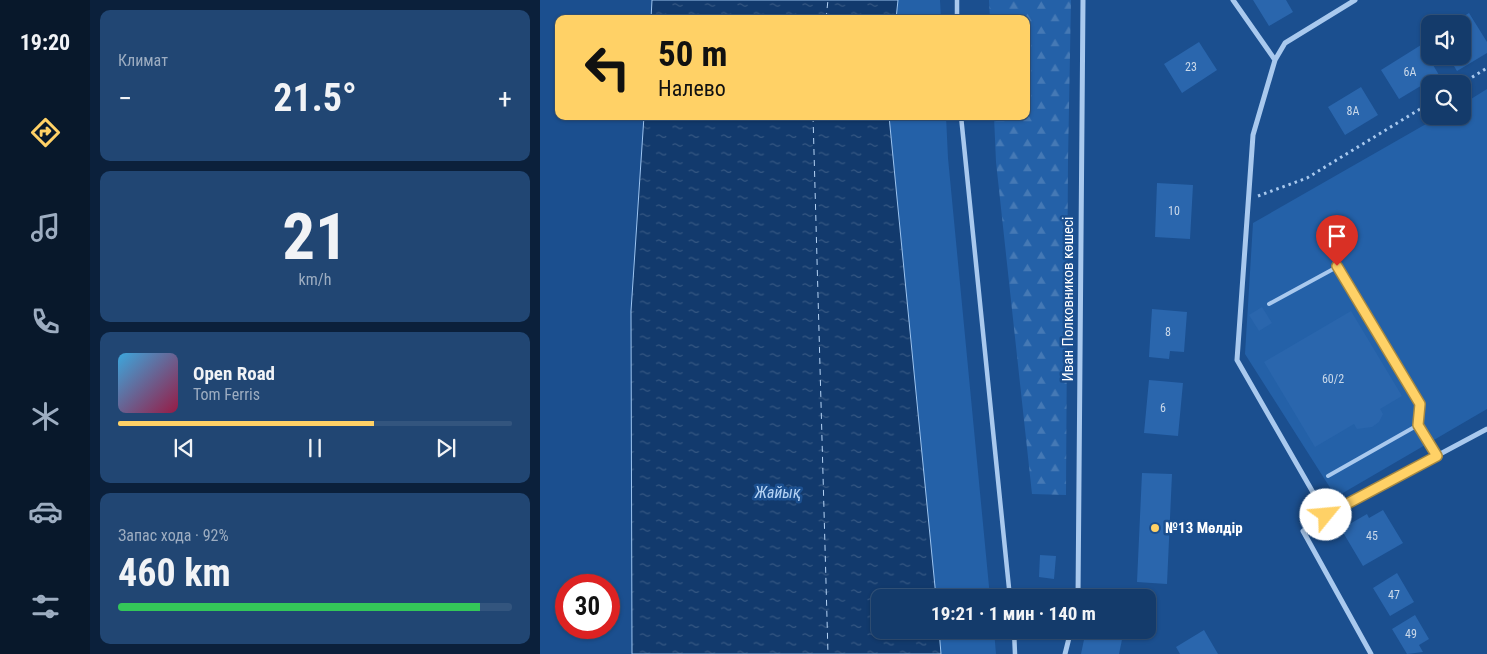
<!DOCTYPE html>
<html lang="ru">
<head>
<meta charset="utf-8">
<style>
	body { margin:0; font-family:"Roboto Condensed",sans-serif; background:#214673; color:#f1f3f6; height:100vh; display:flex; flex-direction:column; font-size:19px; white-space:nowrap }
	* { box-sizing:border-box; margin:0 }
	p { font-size:16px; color:#9dadc1 }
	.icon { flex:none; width:28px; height:28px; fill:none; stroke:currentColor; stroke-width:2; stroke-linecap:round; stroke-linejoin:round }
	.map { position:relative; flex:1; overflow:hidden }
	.side { display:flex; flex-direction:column; gap:10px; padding:10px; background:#0b203b; width:450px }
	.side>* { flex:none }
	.top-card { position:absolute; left:15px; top:15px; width:475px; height:105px; border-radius:10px; box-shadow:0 1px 4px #0004,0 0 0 1px #33557e; background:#ffd166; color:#111; overflow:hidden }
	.controls { position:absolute; left:881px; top:15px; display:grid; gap:10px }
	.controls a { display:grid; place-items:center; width:50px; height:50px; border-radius:10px; background:#143b6b; box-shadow:0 1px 4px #0004,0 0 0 1px #33557e; font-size:25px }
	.speed { position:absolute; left:15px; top:574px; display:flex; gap:10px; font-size:25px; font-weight:700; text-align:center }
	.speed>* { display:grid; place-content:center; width:65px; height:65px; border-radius:50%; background:#143b6b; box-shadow:0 1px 4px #0004,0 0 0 1px #33557e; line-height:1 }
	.speed .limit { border:8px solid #d22; background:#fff; color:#111 }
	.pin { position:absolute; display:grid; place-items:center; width:42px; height:42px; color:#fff; margin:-51px -21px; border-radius:50% 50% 50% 0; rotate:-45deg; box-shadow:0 0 5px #0007 }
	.pin .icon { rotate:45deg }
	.me { position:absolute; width:55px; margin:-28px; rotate:62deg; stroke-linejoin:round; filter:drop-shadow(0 0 4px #0008) }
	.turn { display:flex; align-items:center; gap:18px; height:105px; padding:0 20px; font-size:22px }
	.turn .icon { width:65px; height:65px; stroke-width:2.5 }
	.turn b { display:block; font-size:35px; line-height:42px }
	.big { font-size:38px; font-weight:700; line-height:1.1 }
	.side .tile { flex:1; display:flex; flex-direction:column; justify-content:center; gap:8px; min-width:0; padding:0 18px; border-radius:10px; background:#214673 }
	.side .dial { align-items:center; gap:0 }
	.dial b { font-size:65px; line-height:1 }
	.song { display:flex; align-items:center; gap:15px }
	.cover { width:60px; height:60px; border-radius:8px; background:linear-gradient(135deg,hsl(200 70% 55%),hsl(340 70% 35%)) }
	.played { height:5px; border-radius:2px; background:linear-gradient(90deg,#ffd166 65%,#33557e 65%) }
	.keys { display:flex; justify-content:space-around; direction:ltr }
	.heat { display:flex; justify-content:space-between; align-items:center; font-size:28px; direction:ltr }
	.charge { height:8px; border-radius:4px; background:linear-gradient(90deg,#34c759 92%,#33557e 0) }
	.trip { position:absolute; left:331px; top:589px; width:285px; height:50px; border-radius:10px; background:#143b6b; box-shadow:0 1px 4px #0004,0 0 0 1px #33557e; font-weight:700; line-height:50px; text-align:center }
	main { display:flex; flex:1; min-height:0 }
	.dock { display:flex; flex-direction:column; width:90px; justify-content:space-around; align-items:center; background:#08182b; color:#9dadc1 }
	.dock .icon { width:35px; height:35px }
	.dock .on { color:#ffd166 }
	.dock b { font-size:22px; color:#f1f3f6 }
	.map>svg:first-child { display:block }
	.grass { fill:#2461a8 }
	.forest { fill:url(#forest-firs) }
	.water { fill:url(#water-ripples); stroke:#9cc4f0 }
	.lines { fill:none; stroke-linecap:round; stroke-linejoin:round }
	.ferry { stroke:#b5d3f5; stroke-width:1; stroke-dasharray:6 5; stroke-linecap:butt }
	.building { fill:#2a66ad }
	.path { stroke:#a9c9ee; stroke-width:3; stroke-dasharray:2.5 4; stroke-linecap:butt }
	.service { stroke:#a9c9ee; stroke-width:4 }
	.pedestrian { stroke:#a9c9ee; stroke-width:4.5 }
	.minor { stroke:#a9c9ee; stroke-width:5 }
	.route-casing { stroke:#a68842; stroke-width:12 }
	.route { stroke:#ffd166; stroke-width:9 }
	.poi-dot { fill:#ffd166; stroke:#1b4f8f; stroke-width:2 }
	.labels { text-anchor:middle; stroke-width:5; stroke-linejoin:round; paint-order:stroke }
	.number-label { font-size:12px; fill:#cad9ea }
	.street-label { font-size:15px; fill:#fff; stroke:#1b4f8f }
	.poi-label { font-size:15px; font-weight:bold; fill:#fff; stroke:#1b4f8f; text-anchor:start }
	.water-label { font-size:16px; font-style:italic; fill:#b5d3f5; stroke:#1b4f8f }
</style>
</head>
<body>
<main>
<nav class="dock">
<b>19:20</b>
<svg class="icon on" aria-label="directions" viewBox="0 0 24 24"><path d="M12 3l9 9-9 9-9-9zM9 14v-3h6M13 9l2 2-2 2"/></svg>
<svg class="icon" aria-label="music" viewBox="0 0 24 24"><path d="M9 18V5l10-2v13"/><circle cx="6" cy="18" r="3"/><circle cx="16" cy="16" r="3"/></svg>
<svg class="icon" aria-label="phone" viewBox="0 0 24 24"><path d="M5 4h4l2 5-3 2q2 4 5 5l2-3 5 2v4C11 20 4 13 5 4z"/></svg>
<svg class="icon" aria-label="climate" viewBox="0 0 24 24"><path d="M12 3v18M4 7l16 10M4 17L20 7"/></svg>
<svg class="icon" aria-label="car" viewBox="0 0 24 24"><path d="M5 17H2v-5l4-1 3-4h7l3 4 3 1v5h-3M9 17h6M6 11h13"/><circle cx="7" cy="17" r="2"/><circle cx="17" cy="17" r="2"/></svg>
<svg class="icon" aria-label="filters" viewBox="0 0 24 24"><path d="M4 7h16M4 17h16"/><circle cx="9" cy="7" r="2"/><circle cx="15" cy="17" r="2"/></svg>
</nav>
<section class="side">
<div class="tile"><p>Климат</p>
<div class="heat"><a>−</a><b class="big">21.5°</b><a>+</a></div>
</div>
<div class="tile dial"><b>21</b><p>km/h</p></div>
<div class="tile">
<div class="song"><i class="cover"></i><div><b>Open Road</b><p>Tom Ferris</p></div></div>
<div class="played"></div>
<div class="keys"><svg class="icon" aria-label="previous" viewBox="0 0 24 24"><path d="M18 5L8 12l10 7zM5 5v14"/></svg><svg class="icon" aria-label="pause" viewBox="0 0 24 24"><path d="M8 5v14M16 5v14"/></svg><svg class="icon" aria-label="next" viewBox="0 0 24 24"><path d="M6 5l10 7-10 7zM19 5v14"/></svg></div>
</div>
<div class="tile"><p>Запас хода · 92%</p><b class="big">460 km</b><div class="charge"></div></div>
</section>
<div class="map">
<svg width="947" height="654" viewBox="0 0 947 654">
	<defs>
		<pattern id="forest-firs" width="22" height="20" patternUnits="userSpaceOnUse" patternTransform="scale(1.25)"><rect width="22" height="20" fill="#2461a8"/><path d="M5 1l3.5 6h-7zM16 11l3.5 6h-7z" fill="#4579b5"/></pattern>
		<pattern id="water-ripples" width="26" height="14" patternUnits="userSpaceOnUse" patternTransform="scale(1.25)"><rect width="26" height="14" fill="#123a6d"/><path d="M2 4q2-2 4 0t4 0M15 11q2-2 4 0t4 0" fill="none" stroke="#365883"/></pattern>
	</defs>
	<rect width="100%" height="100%" fill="#1b4f8f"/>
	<path class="grass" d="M358,0h42l1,19h-45z
		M947,89v320l-151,88 -91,-143 8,-131 187,-107h22l1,-12z
		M349,116h57l2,42 42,439h-54z
		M399,630h55l2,24h-55z"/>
	<path class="forest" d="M449,0h82l-3,161 -2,334 -34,-1 -36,-332 -2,-46h32v-97h-36z"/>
	<path class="water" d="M112,0h246l-2,19h-245z
		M104,116h245l47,481 -56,1v32h59l2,24h-309l-1,-343z"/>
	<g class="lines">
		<path class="ferry" d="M286,19l2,-19
			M273,116l15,538"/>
	</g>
	<path class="building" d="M713,0h33l7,12 -24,14z
		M929,13l18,29v11l-30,18 -9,-15h14v-32h-11z
		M659,42l18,28 -35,23 -18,-29z
		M881,45l18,30 -40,24 -18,-29z
		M821,87l17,28 -33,20 -17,-28z
		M617,183l36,2 -3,54 -35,-2z
		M722,307l10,16 -13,8 -10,-16z
		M612,309l35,3 -3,40 -14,-1 -1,8 -20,-2z
		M811,311l51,85 -22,13 3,5 -4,8 -7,5 -15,2 -3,-5 -39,23 -51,-85z
		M609,380l34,3 -5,53 -34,-3z
		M602,473l30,1 -5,110 -30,-2z
		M843,510l20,33 -40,23 -22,-37 26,-15 2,4z
		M500,555l16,1 -2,23 -15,-2z
		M857,573l17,29 -24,14 -17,-28z
		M875,615l14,24 -10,6 4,7 -16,2 -15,-25z
		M546,630h38l-5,24h-38z
		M664,630l14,24h-38l-4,-7z"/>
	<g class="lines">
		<path class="path" d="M921,84l26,-16
			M718,196l49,-18 123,-75"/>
		<path class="service" d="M729,304l68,-37 83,137 -2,21 19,31
			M788,476l90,-51"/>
		<path class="pedestrian" d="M417,0v19
			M421,116l49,482
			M474,630l1,24"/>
		<path class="minor" d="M693,0l42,60
			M786,515l-89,-155 16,-225 22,-75 10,-17 70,-43
			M538,598l5,-598
			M525,654l6,-24
			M831,654l-68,-123 23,-16 161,-86"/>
	</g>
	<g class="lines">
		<g class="route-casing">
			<path id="route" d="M786,515l111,-59 -19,-31 2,-21 -83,-138"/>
		</g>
		<use href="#route" class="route"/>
	</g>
	<circle class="poi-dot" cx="615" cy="528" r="5"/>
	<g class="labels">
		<g class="number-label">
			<text x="651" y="71">23</text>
			<text x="870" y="76">6А</text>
			<text x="813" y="115">8А</text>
			<text x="634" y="215">10</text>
			<text x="628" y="336">8</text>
			<text x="793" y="383">60/2</text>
			<text x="623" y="412">6</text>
			<text x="832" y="540">45</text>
			<text x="854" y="599">47</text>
			<text x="871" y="638">49</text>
		</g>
		<g class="street-label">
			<text transform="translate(528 299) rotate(-90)" y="5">Иван Полковников көшесі</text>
		</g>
		<g class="poi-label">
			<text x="625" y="533">№13 Мөлдiр</text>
		</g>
		<g class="water-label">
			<text x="238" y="498">Жайық</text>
		</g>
	</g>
</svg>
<div class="controls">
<a><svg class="icon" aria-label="sound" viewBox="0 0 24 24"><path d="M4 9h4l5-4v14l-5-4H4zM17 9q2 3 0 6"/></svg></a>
<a><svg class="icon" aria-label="search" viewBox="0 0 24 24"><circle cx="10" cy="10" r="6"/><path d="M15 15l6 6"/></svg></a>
</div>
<div class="speed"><div class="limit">30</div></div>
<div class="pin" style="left:797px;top:266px;background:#d93025"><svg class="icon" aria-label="arrive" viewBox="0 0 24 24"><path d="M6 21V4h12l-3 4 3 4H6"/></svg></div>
<svg class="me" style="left:786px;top:515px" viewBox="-20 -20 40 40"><circle r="19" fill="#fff"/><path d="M0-13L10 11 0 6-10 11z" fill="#ffd166"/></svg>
<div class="trip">19:21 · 1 мин · 140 m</div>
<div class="top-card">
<div class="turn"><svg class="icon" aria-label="left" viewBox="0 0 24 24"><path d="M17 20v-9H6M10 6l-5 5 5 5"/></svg><div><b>50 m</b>Налево</div></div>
</div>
</div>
</main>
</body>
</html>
